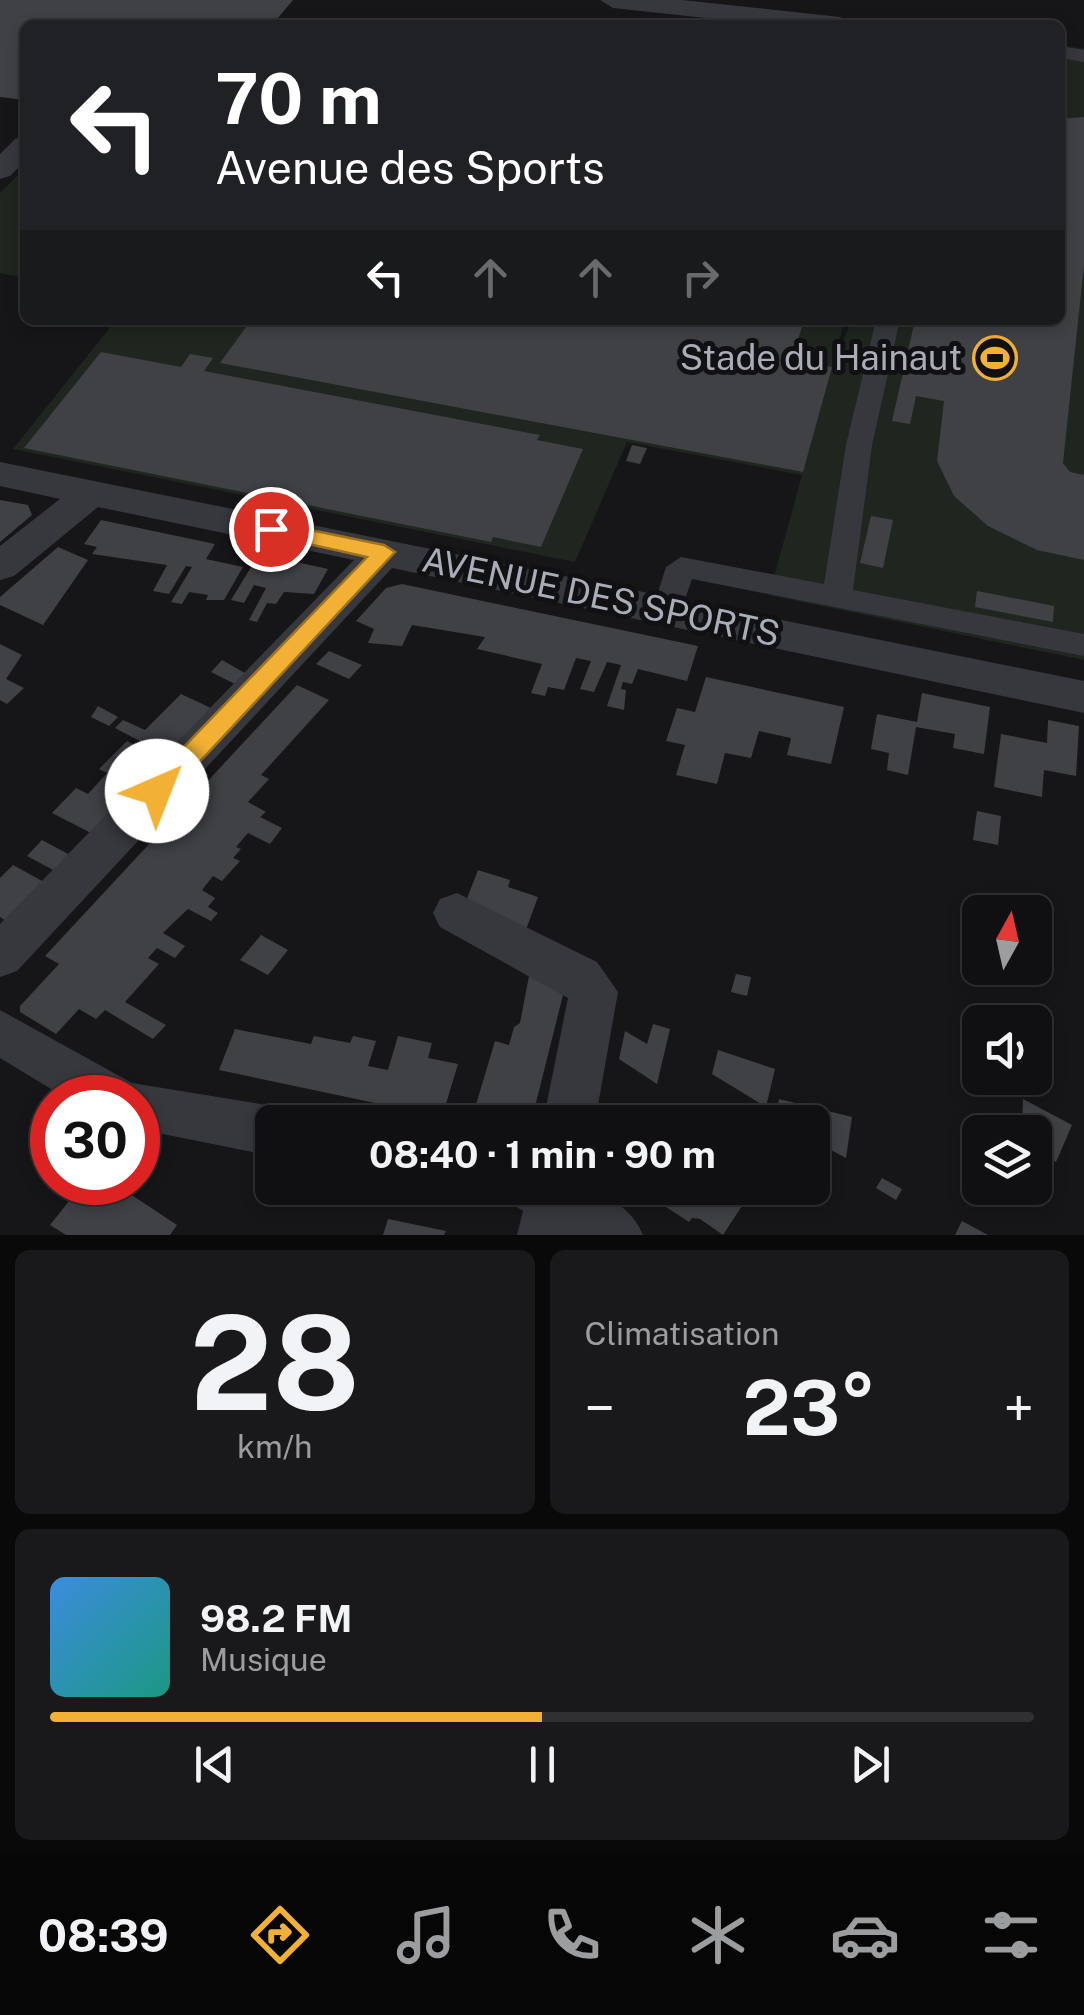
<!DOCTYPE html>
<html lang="fr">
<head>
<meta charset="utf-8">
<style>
	body { margin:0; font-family:"Public Sans",sans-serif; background:#19191b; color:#f1f3f6; height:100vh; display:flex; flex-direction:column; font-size:38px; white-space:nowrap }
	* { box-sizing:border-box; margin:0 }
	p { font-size:32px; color:#9c9d9f }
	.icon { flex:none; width:55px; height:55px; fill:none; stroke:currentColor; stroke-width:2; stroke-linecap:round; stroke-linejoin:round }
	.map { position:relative; height:1235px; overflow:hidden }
	.side { display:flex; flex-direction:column; gap:15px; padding:15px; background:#09090a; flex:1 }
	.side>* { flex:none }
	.banner { position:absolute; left:20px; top:20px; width:1045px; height:305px; border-radius:15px; box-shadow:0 5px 15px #0003,0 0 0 2px #303032; background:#202124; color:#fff; overflow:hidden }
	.needle { width:65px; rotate:8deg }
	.controls { position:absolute; left:962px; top:895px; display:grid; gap:20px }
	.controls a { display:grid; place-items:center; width:90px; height:90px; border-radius:15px; background:#101012; box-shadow:0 5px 15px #0003,0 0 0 2px #303032; font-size:50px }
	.speed { position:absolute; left:30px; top:1075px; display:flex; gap:20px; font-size:50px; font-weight:700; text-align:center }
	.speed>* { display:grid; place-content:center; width:130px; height:130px; border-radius:50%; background:#101012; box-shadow:0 5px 15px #0003,0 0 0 2px #303032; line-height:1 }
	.speed .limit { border:15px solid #d22; background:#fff; color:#111 }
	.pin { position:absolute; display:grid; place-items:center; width:85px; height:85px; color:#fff; margin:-42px; border:5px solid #fff; border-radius:50%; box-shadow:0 2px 10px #0007 }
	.me { position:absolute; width:110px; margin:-55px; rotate:44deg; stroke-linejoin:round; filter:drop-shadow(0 0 8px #0008) }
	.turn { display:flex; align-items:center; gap:35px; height:210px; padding:0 30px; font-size:45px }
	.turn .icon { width:130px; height:130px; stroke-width:2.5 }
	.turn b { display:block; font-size:70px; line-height:85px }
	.lanes { display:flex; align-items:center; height:95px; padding:0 30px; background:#0003; justify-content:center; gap:50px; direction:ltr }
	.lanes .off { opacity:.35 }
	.big { font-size:75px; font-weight:700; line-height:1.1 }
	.side .tile { flex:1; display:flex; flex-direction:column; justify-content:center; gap:15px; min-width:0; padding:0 35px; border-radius:15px; background:#19191b }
	.side .dial { align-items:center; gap:0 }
	.dial b { font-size:130px; line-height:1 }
	.song { display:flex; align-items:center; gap:30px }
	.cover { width:120px; height:120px; border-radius:15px; background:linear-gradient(135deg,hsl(210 70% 55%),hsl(170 70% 35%)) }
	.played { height:10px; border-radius:5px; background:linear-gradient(90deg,#f2b134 50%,#303032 50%) }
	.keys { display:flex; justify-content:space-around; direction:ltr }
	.heat { display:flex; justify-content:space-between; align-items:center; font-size:55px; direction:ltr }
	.side .tiles { flex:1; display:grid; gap:15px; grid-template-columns:1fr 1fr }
	.tile:last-child { grid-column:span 2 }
	.trip { position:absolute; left:255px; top:1105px; width:575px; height:100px; border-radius:15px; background:#101012; box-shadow:0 5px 15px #0003,0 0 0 2px #303032; font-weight:700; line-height:100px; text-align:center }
	.menu { display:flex; height:160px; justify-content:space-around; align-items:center; background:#060607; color:#9c9d9f }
	.menu .icon { width:70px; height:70px }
	.menu .current { color:#f2b134 }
	.menu b { font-size:45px; color:#f1f3f6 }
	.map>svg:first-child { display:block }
	.green { fill:#1e261f }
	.building { fill:#404145 }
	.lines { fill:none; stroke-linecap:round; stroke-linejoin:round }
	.pedestrian { fill:#37383d; fill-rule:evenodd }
	.minor { fill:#37383d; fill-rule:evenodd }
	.route { fill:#f2b134; stroke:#9d7322; stroke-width:2.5 }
	.labels { text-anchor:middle; stroke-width:10; stroke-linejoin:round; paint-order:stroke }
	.poi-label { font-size:35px; fill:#a8adb8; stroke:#111113; text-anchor:end }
	.street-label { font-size:35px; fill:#a8adb8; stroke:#111113 }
</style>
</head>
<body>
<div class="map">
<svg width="1084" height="1235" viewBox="0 0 1084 1235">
	<rect width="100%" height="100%" fill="#161618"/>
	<path class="green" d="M1060,45l24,4v611l-315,-65 33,-120 -175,-33 -52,120 -562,-113 103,-129h728l-8,37 16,-37h208z
		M25,168v110l-25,-5v-80z"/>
	<path class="building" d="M0,0h293l-21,25h-247v75l-25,-3z
		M1084,117v148l-21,198 7,9 14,3v85l-47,-10 -49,-24 -34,-30 -17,-35 7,-60 -28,-5 -6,28 -18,-3 23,-101h145v-201z
		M251,320h553l-12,40 40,7 -29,105 -583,-109z
		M101,352l80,15 9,-13 23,4 -9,13 336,64 -3,5 46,9 -42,98 -48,-10 -2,5 -467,-94z
		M632,445l15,3 -7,16 -14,-3z
		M0,500l28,5 4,10 -32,27z
		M871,516l22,4 -10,48 -23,-5z
		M101,520l114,24 -9,15 37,8 -19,33h-18l2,-5 -19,-3 -7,12 -11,-2 21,-35 -6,-1 -17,28 -16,-3 14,-26 -75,-11 5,-7 -13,-3z
		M58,547l30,13 -45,65 -43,-20v-8z
		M259,554l24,5 45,10 -14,25 -30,-2 -8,12 -9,-1 -10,19 -8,-2 17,-32 -12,-3 -10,18 -13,-3z
		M402,584l143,30 153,32 -11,35 -49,-12 -6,15 -9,-2 -2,7 5,1 -2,20 -17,-4 14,-41 -14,-3 -13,30 -14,-3 11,-28 -15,-3 -12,32 -16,-3 -3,9 -14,-3 11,-29 -65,-15 8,-12 -73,-12 -10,21 -34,-3 6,-14 -18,-8 30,-33z
		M977,591l77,15 -1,16 -78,-15z
		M0,644l22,11 -16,24 18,9 -17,16 -7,-4z
		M329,651l33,14 -13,14 -33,-15z
		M222,660l23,13 -10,11 -24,-12z
		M706,677l138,30 -13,57 -44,-9 4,-17 -32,-7 -8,27 -26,-5 -8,31 -41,-9 9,-30 -19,-4 11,-33 18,4z
		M297,685l32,15 -68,75 8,4 -21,23 18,10 -6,5 22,11 -12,16 -22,-11 -12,14 5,2 -8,9 7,3 -18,20 -9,-5 -11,14 13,8 -7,9 10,6 -7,8 -23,-12 -16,15 -9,9 22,13 -10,12 -18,-10 -9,10 11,6 -34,38 41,23 -13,14 -48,-29 -9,9 -17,-10 -23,25 -36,-22v-6l39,-42 -14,-8z
		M922,693l68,14 -6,47 -31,-6 2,-14 -39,-7 -8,48 -21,-5 2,-17 -18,-4 6,-35 40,8z
		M181,694l30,14 -45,47 -51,-27 8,-8 22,10z
		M98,706l20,11 -9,9 -18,-9z
		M1048,720l31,6 -3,50 -32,-6 -2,27 -48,-10 7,-53 46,9z
		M127,741l36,18 -72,74 -39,-20 24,-25 12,6 19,-21 -8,-4z
		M977,811l24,5 -3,29 -25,-5z
		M42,840l28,15 -15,16 -28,-15z
		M13,865l31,17 -38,39 -6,-4v-39z
		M478,870l32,10 -2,7 30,10 -14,38 -58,-34z
		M261,935l27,15 -20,25 -28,-15z
		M736,974l15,3 -4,19 -16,-4z
		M529,976l33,3 -4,13 5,3 -31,124 -57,-11 20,-67 14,4 5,-18 6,-4z
		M653,1024l17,5 -13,55 -38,-25 6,-28 22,13z
		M235,1029l76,15 3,-8 36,7 3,-7 23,5 -8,25 20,4 10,-34 34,7 -4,15 30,6 -16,53 -223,-47z
		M718,1050l57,19 -9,38 -54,-33z
		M779,1099l73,18 -6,41 -34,-18v-18l-37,-2z
		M1023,1099l49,26 -16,37 -21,-11v-19h-13z
		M882,1178l20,11 -6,11 -20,-12z
		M84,1182h28l65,43 -7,10h-104l-16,-10z
		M651,1188h93l7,4 -28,43 -23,-16 -8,-1 -3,4 -43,-28z
		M388,1219l58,12 -2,4h-61z
		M962,1221l26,14h-33z"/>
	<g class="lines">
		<path class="pedestrian" d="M1060,46l24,4v12l-24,-4z
			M876,320h24l-28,125 -19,145 231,44v22l-392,-77 -14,40h-22l-4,-8 14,-44 15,-10 143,27 22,-139z"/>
		<path class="minor" d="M600,0h82l158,17 13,8h-83l-157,-17z
			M25,136v25l-15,15 -10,3v-25l15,-15z
			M0,462l1084,219v32l-692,-145 -375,403 -17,6v-53l354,-364 -256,-53 -84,69 -14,4v-34l60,-47 -60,-13z
			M457,893l140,69 21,30 -23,130h-52l25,-124 -128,-71 -7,-14 7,-14z
			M0,1010l132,73 140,23 18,8 4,8h-22v34l-134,-27v-31h-72l-66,-40z
			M507,1188c48,-3 115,-5 136,47h-126l6,-24 -8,-5z"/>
	</g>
	<path class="route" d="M271,522l113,23 11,7 -229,246h-18l-4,-7 4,-7 219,-227 -104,-23v-10z"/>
	<defs>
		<g id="stadium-ring" transform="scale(2.25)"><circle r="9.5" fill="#111113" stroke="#f2b134" stroke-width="1.5"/><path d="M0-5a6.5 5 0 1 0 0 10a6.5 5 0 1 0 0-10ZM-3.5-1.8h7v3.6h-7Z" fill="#f2b134"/></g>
	</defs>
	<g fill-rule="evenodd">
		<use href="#stadium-ring" x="995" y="358"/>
	</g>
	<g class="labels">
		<g class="poi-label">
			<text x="962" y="370">Stade du Hainaut</text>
		</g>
		<g class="street-label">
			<text transform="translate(601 597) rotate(12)" y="12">AVENUE DES SPORTS</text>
		</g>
	</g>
</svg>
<div class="controls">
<a><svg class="needle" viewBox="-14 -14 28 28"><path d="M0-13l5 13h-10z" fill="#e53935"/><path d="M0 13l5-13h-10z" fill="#9c9d9f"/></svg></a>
<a><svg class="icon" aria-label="sound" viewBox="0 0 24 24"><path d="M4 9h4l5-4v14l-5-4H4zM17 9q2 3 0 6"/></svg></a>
<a><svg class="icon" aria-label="layers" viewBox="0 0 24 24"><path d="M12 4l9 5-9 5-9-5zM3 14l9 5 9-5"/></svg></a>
</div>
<div class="speed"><div class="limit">30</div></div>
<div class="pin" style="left:271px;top:529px;background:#d93025"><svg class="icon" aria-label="arrive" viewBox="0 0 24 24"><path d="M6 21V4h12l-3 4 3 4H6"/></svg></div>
<svg class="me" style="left:157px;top:791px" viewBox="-20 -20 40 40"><circle r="19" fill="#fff"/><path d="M0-13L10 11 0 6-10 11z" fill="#f2b134"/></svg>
<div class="trip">08:40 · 1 min · 90 m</div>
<div class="banner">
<div class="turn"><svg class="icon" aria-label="left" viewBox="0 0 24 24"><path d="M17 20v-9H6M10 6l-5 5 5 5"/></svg><div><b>70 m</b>Avenue des Sports</div></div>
<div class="lanes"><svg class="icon" aria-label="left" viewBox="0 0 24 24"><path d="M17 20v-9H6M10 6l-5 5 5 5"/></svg><svg class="icon off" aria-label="ahead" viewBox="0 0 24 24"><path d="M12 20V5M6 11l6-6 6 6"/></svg><svg class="icon off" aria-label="ahead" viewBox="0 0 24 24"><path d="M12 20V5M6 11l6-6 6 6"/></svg><svg class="icon off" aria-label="right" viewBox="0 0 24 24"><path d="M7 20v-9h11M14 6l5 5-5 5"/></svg></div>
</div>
</div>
<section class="side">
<div class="tiles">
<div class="tile dial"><b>28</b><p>km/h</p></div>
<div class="tile"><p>Climatisation</p>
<div class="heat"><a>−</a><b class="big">23°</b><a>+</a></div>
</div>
<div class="tile">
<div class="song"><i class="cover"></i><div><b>98.2 FM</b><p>Musique</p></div></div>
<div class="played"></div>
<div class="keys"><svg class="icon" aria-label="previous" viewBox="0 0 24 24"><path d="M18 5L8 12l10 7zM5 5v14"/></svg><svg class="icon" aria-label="pause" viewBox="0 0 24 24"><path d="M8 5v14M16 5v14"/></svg><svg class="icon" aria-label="next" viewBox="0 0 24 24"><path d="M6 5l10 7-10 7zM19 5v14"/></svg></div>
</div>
</div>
</section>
<nav class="menu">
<b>08:39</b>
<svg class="icon current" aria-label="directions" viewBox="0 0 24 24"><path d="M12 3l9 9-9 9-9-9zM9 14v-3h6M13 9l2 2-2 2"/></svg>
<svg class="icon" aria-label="music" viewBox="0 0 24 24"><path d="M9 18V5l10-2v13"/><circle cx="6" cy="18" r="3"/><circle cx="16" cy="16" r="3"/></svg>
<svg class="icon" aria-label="phone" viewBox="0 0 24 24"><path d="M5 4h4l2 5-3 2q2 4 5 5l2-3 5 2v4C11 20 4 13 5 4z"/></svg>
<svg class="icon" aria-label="climate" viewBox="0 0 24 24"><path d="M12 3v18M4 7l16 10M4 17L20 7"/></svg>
<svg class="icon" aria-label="car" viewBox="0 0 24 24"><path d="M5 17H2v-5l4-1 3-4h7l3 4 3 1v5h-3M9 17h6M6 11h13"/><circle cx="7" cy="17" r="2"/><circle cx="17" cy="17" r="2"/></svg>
<svg class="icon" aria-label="filters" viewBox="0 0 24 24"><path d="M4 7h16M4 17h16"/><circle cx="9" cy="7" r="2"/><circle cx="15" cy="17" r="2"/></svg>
</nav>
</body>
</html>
